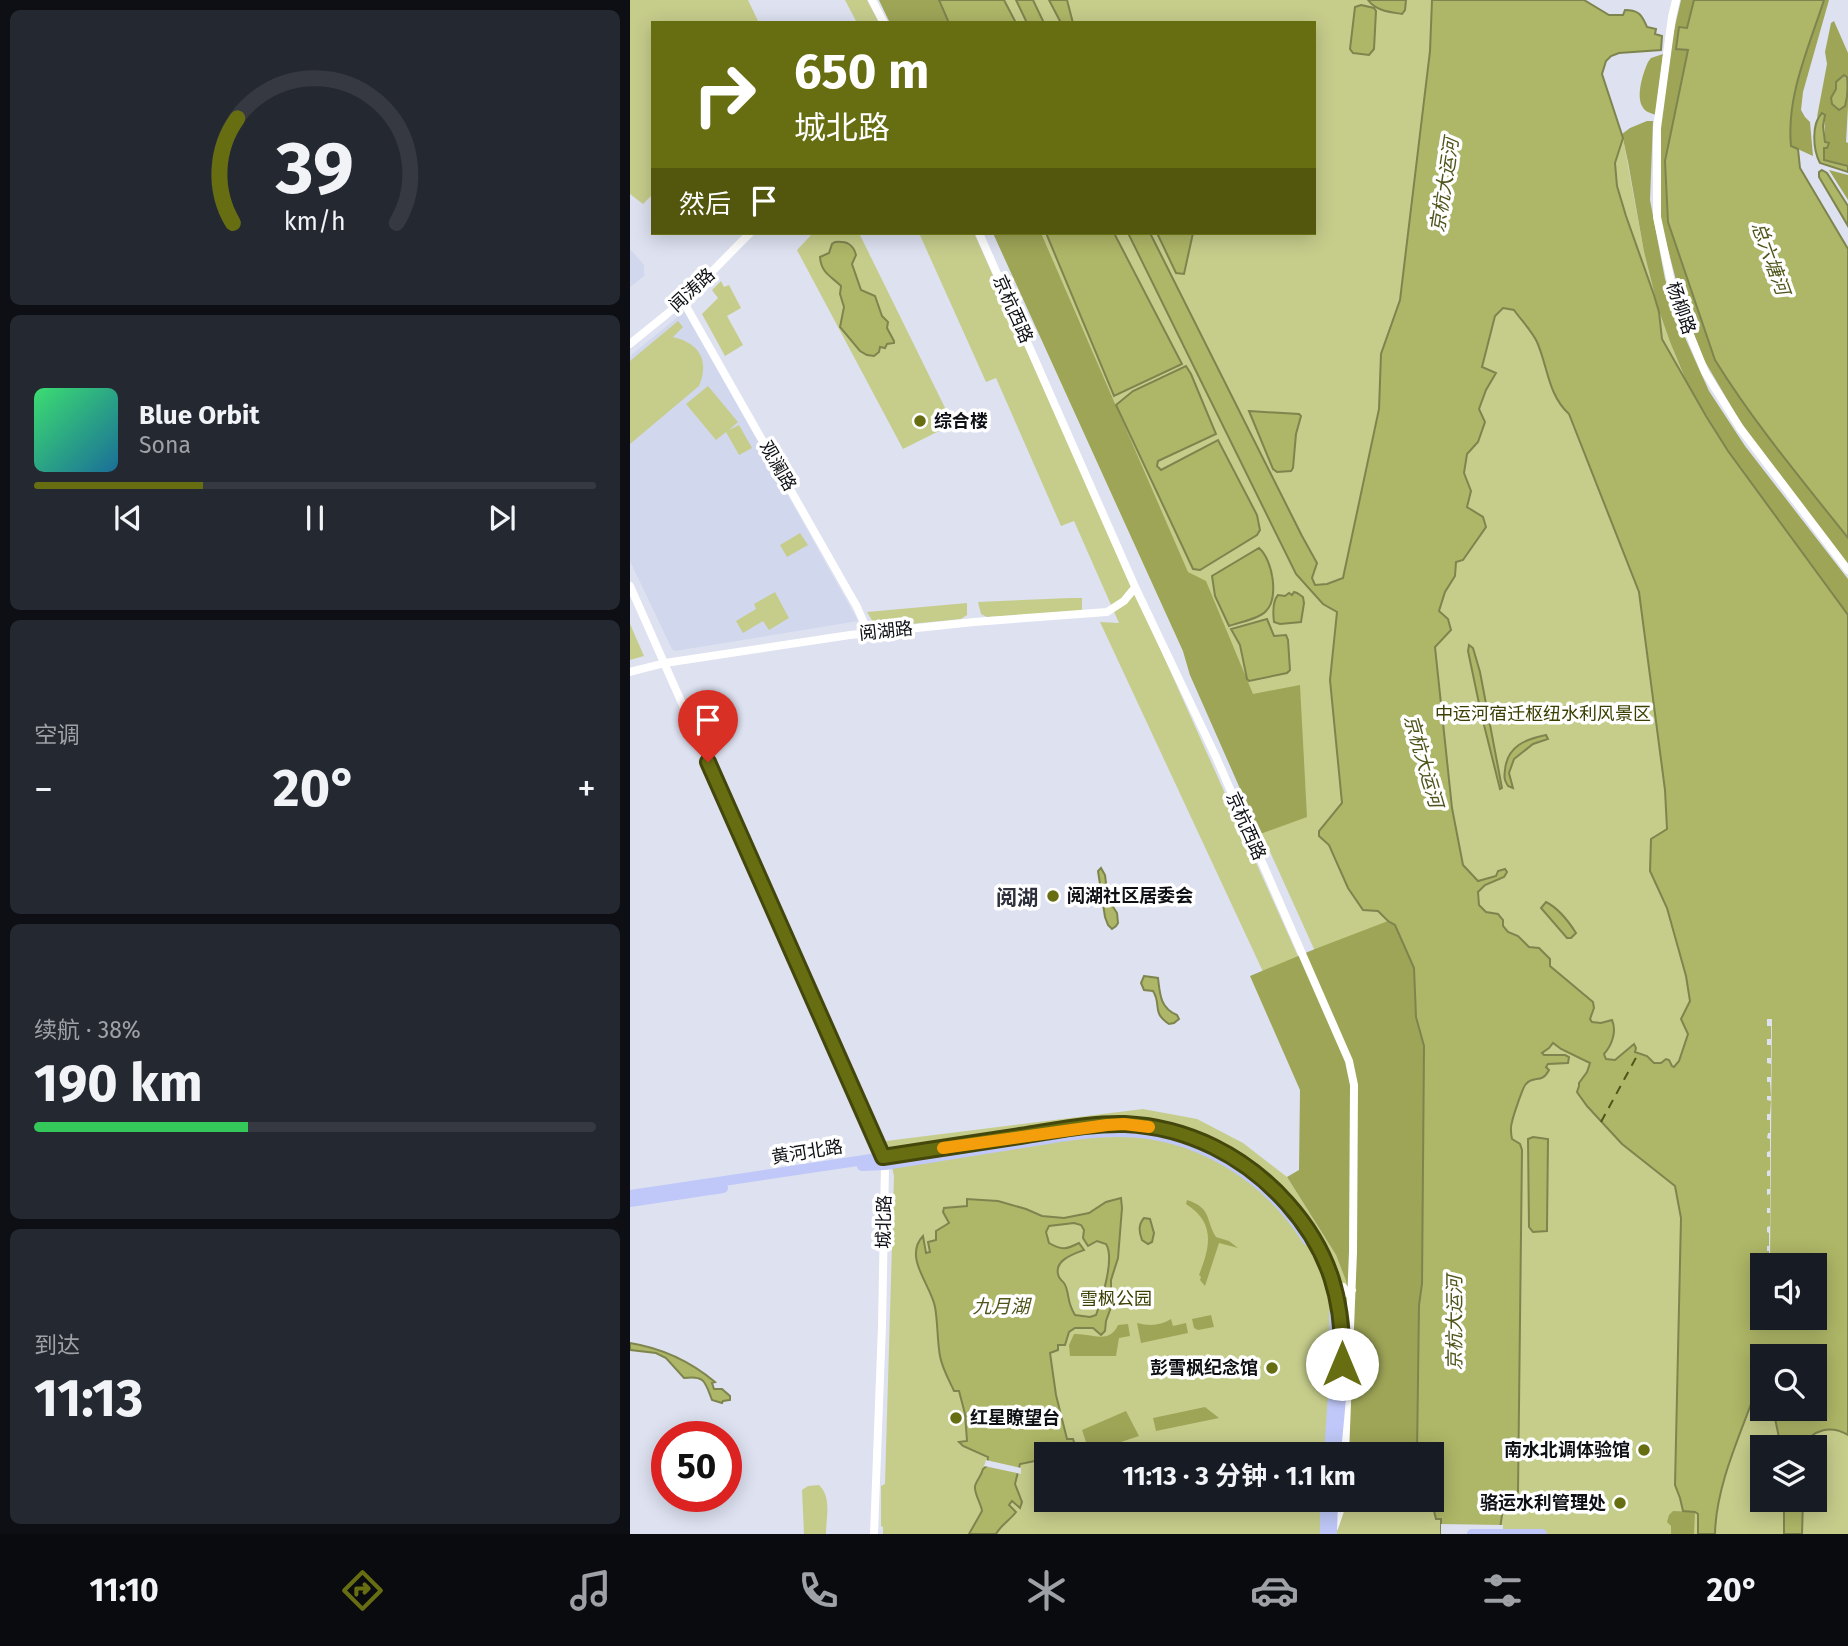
<!DOCTYPE html>
<html lang="zh">
<head>
<meta charset="utf-8">
<style>
	body { margin:0; font-family:"Fira Sans","Noto Sans SC",sans-serif; background:#242831; color:#f1f3f6; height:100vh; display:flex; flex-direction:column; font-size:26px; white-space:nowrap }
	* { box-sizing:border-box; margin:0 }
	p { font-size:23px; color:#9ea1a6 }
	.icon { flex:none; width:38px; height:38px; fill:none; stroke:currentColor; stroke-width:2; stroke-linecap:round; stroke-linejoin:round }
	.map { position:relative; flex:1; overflow:hidden }
	.side { display:flex; flex-direction:column; gap:10px; padding:10px; background:#0d0f14; width:630px }
	.side>* { flex:none }
	.guide { position:absolute; left:21px; top:21px; width:665px; height:214px; border-radius:0px; box-shadow:0 4px 18px #0003; background:#676d11; color:#fff; overflow:hidden }
	.tools { position:absolute; left:1120px; top:1253px; display:grid; gap:14px }
	.tools a { display:grid; place-items:center; width:77px; height:77px; border-radius:0px; background:#171b24; box-shadow:0 4px 18px #0003; font-size:35px }
	.speed { position:absolute; left:21px; top:1421px; display:flex; gap:14px; font-size:35px; font-weight:700; text-align:center }
	.speed>* { display:grid; place-content:center; width:91px; height:91px; border-radius:50%; background:#171b24; box-shadow:0 4px 18px #0003; line-height:1 }
	.speed .limit { border:10px solid #d22; background:#fff; color:#111 }
	.pin { position:absolute; display:grid; place-items:center; width:60px; height:60px; color:#fff; margin:-72px -30px; border-radius:50% 50% 50% 0; rotate:-45deg; box-shadow:0 0 7px #0007 }
	.pin .icon { rotate:45deg }
	.me { position:absolute; width:77px; margin:-38px; rotate:0deg; stroke-linejoin:round; filter:drop-shadow(0 0 5px #0008) }
	.turn { display:flex; align-items:center; gap:24px; height:147px; padding:0 28px; font-size:32px }
	.turn .icon { width:91px; height:91px; stroke-width:2.5 }
	.turn b { display:block; font-size:49px; line-height:60px }
	.then { display:flex; align-items:center; height:66px; padding:0 28px; background:#0003; gap:14px; font-size:26px }
	.big { font-size:52px; font-weight:700; line-height:1.1 }
	.side .tile { flex:1; display:flex; flex-direction:column; justify-content:center; gap:10px; min-width:0; padding:0 24px; border-radius:10px; background:#242831 }
	.side .dial { align-items:center; gap:0 }
	.dial svg { height:182px; overflow:visible; fill:none; stroke:#363941; stroke-width:7; stroke-linecap:round; text-anchor:middle }
	.dial text { fill:#f1f3f6; stroke:none }
	.song { display:flex; align-items:center; gap:21px }
	.cover { width:84px; height:84px; border-radius:10px; background:linear-gradient(135deg,hsl(140 70% 55%),hsl(200 70% 35%)) }
	.played { height:7px; border-radius:4px; background:linear-gradient(90deg,#676d11 30%,#363941 30%) }
	.keys { display:flex; justify-content:space-around; direction:ltr }
	.heat { display:flex; justify-content:space-between; align-items:center; font-size:38px; direction:ltr }
	.charge { height:10px; border-radius:5px; background:linear-gradient(90deg,#34c759 38%,#363941 0) }
	.trip { position:absolute; left:404px; top:1442px; width:410px; height:70px; border-radius:0px; background:#171b24; box-shadow:0 4px 18px #0003; font-weight:700; line-height:70px; text-align:center }
	.tab-bar { display:flex; height:112px; justify-content:space-around; align-items:center; background:#090b0e; color:#9ea1a6 }
	.tab-bar .icon { width:49px; height:49px }
	.tab-bar .on { color:#676d11 }
	.tab-bar b { font-size:32px; color:#f1f3f6 }
	main { display:flex; flex:1; min-height:0 }
	.map>svg:first-child { display:block }
	.built { fill:#d1d7ed }
	.green { fill:#c6cd8b; fill-rule:evenodd }
	.forest { fill:#9ea557 }
	.water { fill:#aeb667; stroke:#7e844e; stroke-width:2; fill-rule:evenodd }
	.pier { fill:#dde1f0 }
	.lines { fill:none; stroke-linecap:round; stroke-linejoin:round }
	.ferry { stroke:#50551b; stroke-width:2; stroke-dasharray:9 7; stroke-linecap:butt }
	.minor { stroke:#fff; stroke-width:8 }
	.major { stroke:#bfc8f8; stroke-width:10 }
	.route-casing { stroke:#43470b; stroke-width:18 }
	.route { stroke:#676d11; stroke-width:12 }
	.slow { stroke:#f59e0b; stroke-width:12 }
	.poi-dot { fill:#676d11; stroke:#fff; stroke-width:2.5 }
	.labels { text-anchor:middle; stroke-width:7; stroke-linejoin:round; paint-order:stroke }
	.street-label { font-size:18px; fill:#0f1015; stroke:#fff }
	.poi-label { font-size:18px; font-weight:bold; fill:#0f1015; stroke:#fff; text-anchor:start }
	.park-label { font-size:18px; fill:#3c3f00; stroke:#fff }
	.water-label { font-size:19px; font-style:italic; fill:#50551b; stroke:#fff }
	.quarter-label { font-size:21px; font-weight:bold; fill:#2e313d; stroke:#fff }
</style>
</head>
<body>
<main>
<section class="side">
<div class="tile dial"><svg viewBox="0 0 100 80">
<path d="M14 69A42 42 0 1 1 86 69"/>
<path d="M14 69A42 42 0 0 1 16 23" stroke="#676d11"/>
<text x="50" y="56" font-size="32" font-weight="700">39</text>
<text x="50" y="72" font-size="11">km/h</text>
</svg></div>
<div class="tile">
<div class="song"><i class="cover"></i><div><b>Blue Orbit</b><p>Sona</p></div></div>
<div class="played"></div>
<div class="keys"><svg class="icon" aria-label="previous" viewBox="0 0 24 24"><path d="M18 5L8 12l10 7zM5 5v14"/></svg><svg class="icon" aria-label="pause" viewBox="0 0 24 24"><path d="M8 5v14M16 5v14"/></svg><svg class="icon" aria-label="next" viewBox="0 0 24 24"><path d="M6 5l10 7-10 7zM19 5v14"/></svg></div>
</div>
<div class="tile"><p>空调</p>
<div class="heat"><a>−</a><b class="big">20°</b><a>+</a></div>
</div>
<div class="tile"><p>续航 · 38%</p><b class="big">190 km</b><div class="charge"></div></div>
<div class="tile"><p>到达</p><b class="big">11:13</b></div>
</section>
<div class="map">
<svg width="1218" height="1534" viewBox="0 0 1218 1534">
	<rect width="100%" height="100%" fill="#dde1f0"/>
	<path class="built" d="M0,249l14,16v11l-14,11z
		M55,311l173,310 -183,30 -3,-2 -42,-88v-205z"/>
	<path class="green" d="M0,0h118l11,23h-106v171l-10,10 -13,-10z
		M215,0h22l12,23h-22z
		M249,0h697l47,138 21,114 14,56 12,34 17,41 41,68 120,164v919h-965v-7l-2,-1v-40l4,-2 9,-308 -8,-35 257,-32 54,10 46,24 44,34 49,78 10,26 7,38 -20,-328 -143,-316 -7,-24 -190,-418h321v-210h-424zM1132,1265h53v53h-53zM1132,1356h53v53h-53zM1132,1447h53v53h-53zM416,1454h386v46h-386z
		M183,233h46l94,191 -50,25 -106,-199z
		M289,233h55l366,817 -37,23 -10,-37 -193,-414 19,1 -45,-102 -13,5 -65,-148 -10,4z
		M91,281l3,6 5,-2 12,23 -14,8 16,29 -18,11 -23,-42 16,-16 -6,-8z
		M48,321l5,6 -10,10c26,6 37,23 26,49l-69,58v-83z
		M78,386l30,36 -9,8 10,-5 13,23 -13,7 -13,-23 -10,8 -30,-36z
		M170,533l8,12 -21,12 -7,-12z
		M145,592l14,26 -20,12 -6,-9 -20,12 -7,-12 20,-12 -2,-5z
		M440,598h12v13l-95,6 -6,-3 -3,-12z
		M337,603v12l-6,4 -81,8 -7,-5 -6,-10z
		M0,624l14,32 -14,4z
		M189,1485c13,12 7,33 7,49h-22l-2,-44 6,-4z"/>
	<path class="forest" d="M249,0h61l10,23h-60z
		M1051,0h13l-7,29 -7,-2 -3,22h11l-23,112 3,61 47,138 11,17 64,88 58,73v29l-93,-123 -17,-26 -34,-58 -22,-57 -22,-84 -1,-51 2,-46 9,-74z
		M1194,0h5l-26,92 -2,18 4,7 5,5 3,34 -22,-10c-5,-50 18,-99 33,-146z
		M1204,21l14,32v54l-2,35 2,1v23l-24,-5c-1,-8 1,-13 1,-20 0,-9 -1,-17 0,-26l-3,-2 -5,4 10,-53 -2,-12 6,-29z
		M1033,54l-7,61c-6,-2 -11,-3 -14,-9 -6,-11 1,-33 6,-44l3,-4z
		M1017,121h6l-3,79 15,79 18,54 26,58 36,55 103,133v36l-120,-164 -41,-68 -17,-41 -12,-34 -14,-56 -16,-90 -6,-28 8,-6z
		M1199,170l19,5v25z
		M363,233h48l147,339 18,9 47,113 47,-9 7,132 -47,17 -70,-159 -7,-24z
		M758,921l7,4 19,43 2,49 8,29 -2,238 -3,21 -2,149h-69l6,-130 -8,-43 -10,-26 -49,-78 12,-7 1,-80 -50,-114 65,-27z
		M557,1200c25,8 18,19 29,37l13,4 9,7 -19,-5 -14,43 -5,-6 1,-3 -2,-2c11,-28 17,-52 -13,-71z
		M581,1315l3,12 -16,3 -4,-2 -2,-9z
		M541,1319l2,7 13,-3 2,10 -47,10 -4,-20c12,3 23,3 34,-4z
		M498,1324l2,12 -11,2 -3,18h-46l-1,-11 5,-11c17,-1 35,11 44,-9z
		M575,1407l14,11 -63,13 -3,-13z
		M496,1411l13,25 -45,15 -7,-6 -5,-15z
		M1043,1511l22,1 -1,22h-23v-8l-4,-4 2,-7z"/>
	<path class="water" d="M309,0h65l12,23h-67z
		M386,0h17l11,23h-17z
		M419,0h18l6,23h-12z
		M738,0h38l-1,10 -3,4c-12,-2 -26,-3 -34,-14z
		M802,0h152l25,15h14l2,-5c14,0 17,5 22,17l9,2 -1,5 7,2 -1,14 -42,3 -8,3 -5,5 -4,13 21,64 -8,25 2,23 9,30 28,79 5,17 3,27 44,77 22,35 120,164v820c-17,-10 -36,-6 -45,12h-22l-8,-38h42v-53h-53v40h-8c-16,44 -38,91 -39,138h-17v-20l-3,-2 -12,-1 -3,-13 -5,-13 6,-267 -6,-32 -53,-42 -35,-38 -10,-14 2,-6v-3l8,-11 3,-9 -29,-14 -8,-6 -4,5 -7,5 2,2h21l4,2 -1,6 -20,1 -2,3 3,3c-7,14 -15,5 -23,14 -3,2 -13,33 -14,38 -2,6 -1,12 0,17l8,5 2,6 -4,342 -15,16 -3,21 -59,5v-15h-5l-2,-8 -6,-11h4v-46h-15l2,-149 3,-21 2,-238 -8,-29 -2,-49 -19,-43 -7,-4 -10,-10 -15,-1 -15,-22 -19,-43 -10,-9v-5l23,-28 -12,-123 7,-68 -14,-8 -27,-30 -168,-341h22l152,303 15,27 -5,15 3,7 12,-1 16,-6 36,-169 2,-55 19,-54 30,-249zM873,308l11,2c7,10 18,21 23,32 11,25 11,53 32,72l70,178 26,198 2,39 -16,10 -1,32 17,37 19,68 4,25 -9,18 7,15 -9,27 -5,6 -2,-1 -3,-6 -3,-1 -5,4h-7l-7,-7 -12,-4 1,-4 -2,-4 -19,16 -9,-1 -2,-5c8,-9 13,-23 8,-34l-11,3 -9,-1 -2,-3 4,-11 -1,-6 -43,-36v-7l-11,-11 -10,-1 -11,-11 -10,-4 -5,-6v-6l-5,-6 -12,-2 -7,-7 -1,-13 7,-7 19,-8 3,-5 -2,-3 -7,2 -2,5 -18,5 -15,-16 -11,-57 -17,-161 16,-17 -3,-11 -9,-8 6,-19 10,-16 1,-14 7,-2 23,-33 -3,-10 -16,-10 4,-16 -7,-18 3,-19 11,-12 7,-20 -6,-13 7,-19 10,-17 -14,-6 13,-51zM1132,1265h53v53h-53z
		M1064,0h130c-15,47 -38,96 -33,146l7,3 2,19 48,81v289c-46,-58 -94,-115 -133,-178l-47,-138 -3,-61 23,-111 -12,-1 3,-22 8,1z
		M731,5l13,3 2,3 -2,38 -5,6 -16,-2 -3,-4 5,-42z
		M1214,75l3,2c1,10 1,19 -2,29l-6,4 -7,-6 -1,-6 5,-9v-7z
		M1192,113l3,2 -2,11 2,16 4,1 -2,5h-3v12l24,6v6l-28,-9c-7,-13 -9,-39 2,-50z
		M1192,170l5,3 21,33v20l-29,-49v-5z
		M416,233h68l68,131 -68,32z
		M527,233h36l-9,41 -8,-1z
		M205,242c12,-1 18,2 21,13l-4,9 9,26 14,6 7,20 6,6 -1,6 7,13v2l-7,1 -2,4 -5,-1 -1,5 -5,4 -7,-1 -7,-4 -20,-24 4,-20 -4,-13 1,-8c-10,-10 -20,-13 -21,-29l9,-4 3,-9z
		M556,366l5,8 25,60 -58,27 -1,5 4,4 57,-30 39,75 3,15 -3,5 -57,35 -7,-1 -77,-164 17,-14z
		M619,411l50,3 2,2 -5,18 -3,34 -2,3 -14,1 -4,-3z
		M629,548c14,12 20,50 7,63 -7,8 -26,11 -37,15l-14,-30 -3,-20z
		M664,592l3,1 6,4 1,6 -3,19 -21,2 -6,-2c-1,-8 -2,-20 4,-27l7,1 4,-3 3,2z
		M637,619l7,17 12,-1 2,5 2,30 -3,3 -38,8 -2,-2 -7,-34 -9,-16z
		M839,645l4,3 7,24 22,116 -2,1 -19,-76 -13,-62z
		M916,735l2,4 -15,5 -19,15 -5,14 4,15 -5,-2c-4,-6 -4,-9 -3,-16 2,-24 21,-31 41,-35z
		M471,868l4,7 3,24 9,14 1,10 -2,3 -4,3 -4,-4 -3,-8 -7,-46z
		M916,902c12,6 23,20 30,31l-5,5h-4l-26,-30z
		M514,976l14,2c2,16 2,30 19,37l2,4 -5,4 -5,1c-18,-12 -7,-19 -16,-33l-9,-1 -3,-7z
		M903,1137l15,2 -1,88v4l-14,1 -4,-5 -1,-88z
		M491,1198l1,10 -4,50 -7,22v27l-5,14 -1,10 -4,4 -8,-7h-18l-6,4 -4,13h-7v5l-8,3 6,42 11,44h6l3,9 7,-1 5,7h-42v7l-6,-1 -20,4 -5,20 7,18 -2,6 -8,-7 -3,4 7,7c-6,8 -15,13 -20,22h-27l13,-23c-1,-8 -8,-17 -7,-25 2,-7 6,-9 8,-17l4,-3 1,-9 -25,-11 -4,-4 8,-1 -2,-27 -6,-23h-5c-5,-11 -12,-23 -14,-35 -3,-16 -2,-33 -5,-49 -4,-22 -32,-50 -12,-71l3,17 4,-1 -2,-10 8,-2v-9l13,-8 -6,-11 1,-4 23,-2v-7l31,2 28,8 16,7 22,2 25,-5 17,-11zM444,1223l7,2 3,5 -1,8 5,8 9,-5 9,3c9,14 -4,55 -10,71l-6,2 -15,-2c-8,-13 -5,-16 -9,-28 -3,-8 -3,-3 -7,-10 -7,-16 14,-23 25,-27l-5,-7c-12,6 -17,8 -30,0l-3,-11 3,-6z
		M514,1218l6,1 4,14 -2,9 -4,2 -6,-4c-3,-8 -4,-15 2,-22z
		M0,1343c31,5 61,19 85,39l-3,1 2,6h8l8,7v4l-7,1 -1,2 -10,-3c-7,-18 -7,-25 -28,-22l-18,-20 -10,-5 -26,-3z
		M1154,1500h19l-1,34h-18z"/>
	<path class="pier" d="M1137,1019h5l-2,246h-4l3,-1v-13h-2v-5h2v-13l-2,-1v-5l3,-1v-13h-3v-5h3v-14l-3,1v-6h3v-13h-3v-5l3,-1v-13h-3v-5l3,-1v-12l-3,-1 1,-5h2v-13h-3v-6h3l1,-13 -4,-1v-4h4l-1,-14h-3v-5h4v-13l-4,-1v-5h4v-13h-4v-6h4v-13h-4z
		M356,1460l35,8v6l-37,-8z
		M811,1524l62,1v9h-62z"/>
	<g class="lines">
		<path class="ferry" d="M971,1122l37,-68"/>
		<path class="minor" d="M242,0l12,23
			M1046,0l-4,17 -15,111v89l17,79 31,76 35,56 108,142
			M349,233l157,356 80,168 133,304 5,24 -1,167 -8,202
			M53,301l174,306 7,16 2,10
			M0,344l53,-43 67,-68
			M0,586l253,571 2,8 -3,161 -8,208
			M0,672l35,-9 185,-28 124,-13 133,-10 17,-11 9,-11 3,-1
			M713,1287l4,6 5,-3
			M704,1528l6,-17 1,-11"/>
		<path class="major" d="M232,1166l23,-1c44,-7 88,-14 131,-21 33,-5 67,-12 101,-12 77,-1 149,43 190,108
			M0,1195c103,-16 206,-30 308,-46 40,-6 80,-13 120,-18 21,-3 42,-7 63,-7 110,1 213,94 221,204 4,41 -3,85 -6,126
			M0,1202l93,-14
			M699,1454l6,-90 -1,-51
			M695,1500v34
			M702,1534l1,-34
			M842,1534h70"/>
	</g>
	<g class="lines">
		<g class="route-casing">
			<path id="route" d="M78,762l175,395c46,-7 91,-14 137,-21 34,-5 70,-13 105,-12 63,3 120,32 162,79 43,48 57,98 55,161"/>
		</g>
		<use href="#route" class="route"/>
		<path class="slow" d="M313,1148l164,-23 17,-1 25,3"/>
	</g>
	<g class="poi-dot">
		<circle cx="290" cy="421" r="7"/>
		<circle cx="423" cy="896" r="7"/>
		<circle cx="642" cy="1368" r="7"/>
		<circle cx="326" cy="1418" r="7"/>
		<circle cx="1014" cy="1450" r="7"/>
		<circle cx="990" cy="1503" r="7"/>
	</g>
	<g class="labels">
		<g class="street-label">
			<text transform="translate(62 290) rotate(-43)" y="6">闻涛路</text>
			<text transform="translate(1051 308) rotate(71)" y="6">杨柳路</text>
			<text transform="translate(383 309) rotate(66)" y="6">京杭西路</text>
			<text transform="translate(148 466) rotate(60)" y="6">观澜路</text>
			<text transform="translate(256 631) rotate(-6)" y="6">阅湖路</text>
			<text transform="translate(616 826) rotate(66)" y="6">京杭西路</text>
			<text transform="translate(177 1152) rotate(-9)" y="6">黄河北路</text>
			<text transform="translate(254 1222) rotate(-89)" y="6">城北路</text>
		</g>
		<g class="poi-label">
			<text x="304" y="427">综合楼</text>
			<text x="437" y="902">阅湖社区居委会</text>
			<text x="628" y="1374" text-anchor="end">彭雪枫纪念馆</text>
			<text x="340" y="1424">红星瞭望台</text>
			<text x="1000" y="1456" text-anchor="end">南水北调体验馆</text>
			<text x="976" y="1509" text-anchor="end">骆运水利管理处</text>
		</g>
		<g class="park-label">
			<text x="913" y="720">中运河宿迁枢纽水利风景区</text>
			<text x="486" y="1305">雪枫公园</text>
		</g>
		<g class="water-label">
			<text transform="translate(814 185) rotate(-81)" y="7">京杭大运河</text>
			<text transform="translate(1141 258) rotate(70)" y="7">总六塘河</text>
			<text transform="translate(794 761) rotate(74)" y="7">京杭大运河</text>
			<text x="371" y="1313">九月湖</text>
			<text transform="translate(824 1323) rotate(-90)" y="7">京杭大运河</text>
		</g>
		<g class="quarter-label">
			<text x="387" y="905">阅湖</text>
		</g>
	</g>
</svg>
<div class="tools">
<a><svg class="icon" aria-label="sound" viewBox="0 0 24 24"><path d="M4 9h4l5-4v14l-5-4H4zM17 9q2 3 0 6"/></svg></a>
<a><svg class="icon" aria-label="search" viewBox="0 0 24 24"><circle cx="10" cy="10" r="6"/><path d="M15 15l6 6"/></svg></a>
<a><svg class="icon" aria-label="layers" viewBox="0 0 24 24"><path d="M12 4l9 5-9 5-9-5zM3 14l9 5 9-5"/></svg></a>
</div>
<div class="speed"><div class="limit">50</div></div>
<div class="pin" style="left:78px;top:762px;background:#d93025"><svg class="icon" aria-label="arrive" viewBox="0 0 24 24"><path d="M6 21V4h12l-3 4 3 4H6"/></svg></div>
<svg class="me" style="left:712px;top:1364px" viewBox="-20 -20 40 40"><circle r="19" fill="#fff"/><path d="M0-13L10 11 0 6-10 11z" fill="#676d11"/></svg>
<div class="trip">11:13 · 3 分钟 · 1.1 km</div>
<div class="guide">
<div class="turn"><svg class="icon" aria-label="right" viewBox="0 0 24 24"><path d="M7 20v-9h11M14 6l5 5-5 5"/></svg><div><b>650 m</b>城北路</div></div>
<div class="then">然后<svg class="icon" aria-label="arrive" viewBox="0 0 24 24"><path d="M6 21V4h12l-3 4 3 4H6"/></svg></div>
</div>
</div>
</main>
<nav class="tab-bar">
<b>11:10</b>
<svg class="icon on" aria-label="directions" viewBox="0 0 24 24"><path d="M12 3l9 9-9 9-9-9zM9 14v-3h6M13 9l2 2-2 2"/></svg>
<svg class="icon" aria-label="music" viewBox="0 0 24 24"><path d="M9 18V5l10-2v13"/><circle cx="6" cy="18" r="3"/><circle cx="16" cy="16" r="3"/></svg>
<svg class="icon" aria-label="phone" viewBox="0 0 24 24"><path d="M5 4h4l2 5-3 2q2 4 5 5l2-3 5 2v4C11 20 4 13 5 4z"/></svg>
<svg class="icon" aria-label="climate" viewBox="0 0 24 24"><path d="M12 3v18M4 7l16 10M4 17L20 7"/></svg>
<svg class="icon" aria-label="car" viewBox="0 0 24 24"><path d="M5 17H2v-5l4-1 3-4h7l3 4 3 1v5h-3M9 17h6M6 11h13"/><circle cx="7" cy="17" r="2"/><circle cx="17" cy="17" r="2"/></svg>
<svg class="icon" aria-label="filters" viewBox="0 0 24 24"><path d="M4 7h16M4 17h16"/><circle cx="9" cy="7" r="2"/><circle cx="15" cy="17" r="2"/></svg>
<b>20°</b>
</nav>
</body>
</html>
